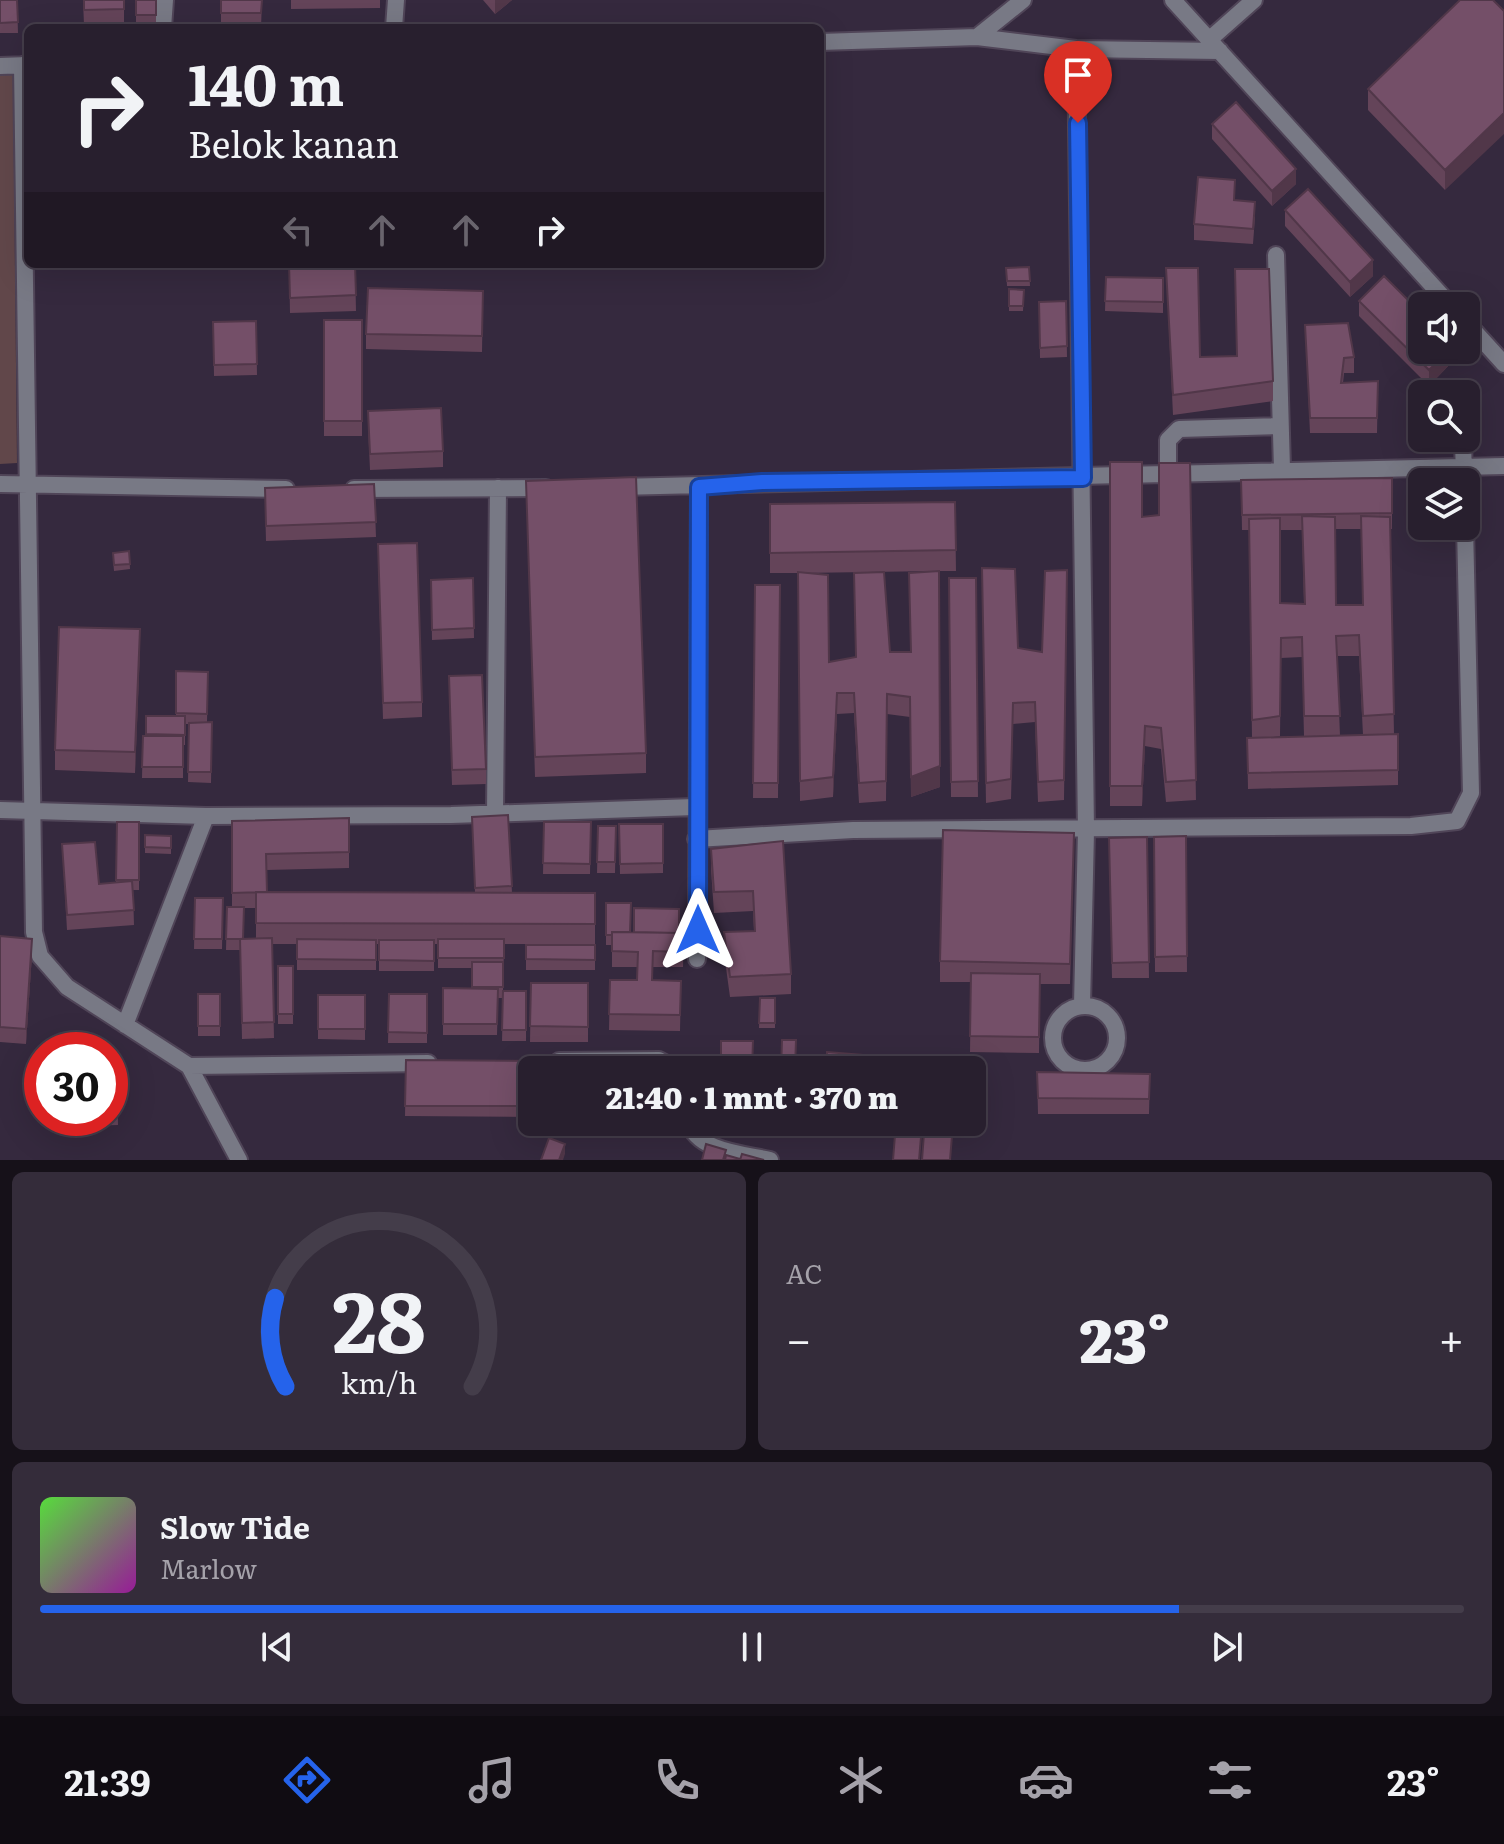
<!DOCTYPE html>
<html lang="id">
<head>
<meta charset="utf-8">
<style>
	body { margin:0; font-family:Literata,serif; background:#342c3a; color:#f1f3f6; height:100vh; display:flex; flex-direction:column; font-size:30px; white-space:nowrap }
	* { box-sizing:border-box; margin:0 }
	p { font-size:26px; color:#a5a2aa }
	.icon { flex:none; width:44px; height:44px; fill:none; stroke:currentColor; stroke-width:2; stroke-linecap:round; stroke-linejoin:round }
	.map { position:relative; height:1160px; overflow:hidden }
	.panel { display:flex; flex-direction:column; gap:12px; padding:12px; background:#161119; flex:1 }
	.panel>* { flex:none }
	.guide { position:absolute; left:24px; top:24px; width:800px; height:244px; border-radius:12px; box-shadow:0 8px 32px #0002,0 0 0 2px #443d4a; background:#281f2e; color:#f1f3f6; overflow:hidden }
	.controls { position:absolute; left:1408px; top:292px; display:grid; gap:16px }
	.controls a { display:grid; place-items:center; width:72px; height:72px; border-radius:12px; background:#281f2e; box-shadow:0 8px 32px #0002,0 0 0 2px #443d4a; font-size:40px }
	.speed { position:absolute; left:24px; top:1032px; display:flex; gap:16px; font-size:40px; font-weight:700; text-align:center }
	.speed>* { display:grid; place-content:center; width:104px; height:104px; border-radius:50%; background:#281f2e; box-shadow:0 8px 32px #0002,0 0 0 2px #443d4a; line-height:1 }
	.speed .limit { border:12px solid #d22; background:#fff; color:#111 }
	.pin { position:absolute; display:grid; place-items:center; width:68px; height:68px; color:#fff; margin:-82px -34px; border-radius:50% 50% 50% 0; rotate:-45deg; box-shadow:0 0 8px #0007 }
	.pin .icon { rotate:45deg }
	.me { position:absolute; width:88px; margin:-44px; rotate:0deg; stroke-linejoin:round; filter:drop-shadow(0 0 6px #0008) }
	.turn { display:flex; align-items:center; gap:28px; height:168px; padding:0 32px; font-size:36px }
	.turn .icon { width:104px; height:104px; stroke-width:2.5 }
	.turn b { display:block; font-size:56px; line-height:68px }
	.lanes { display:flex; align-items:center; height:76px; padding:0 32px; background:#0003; justify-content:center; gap:40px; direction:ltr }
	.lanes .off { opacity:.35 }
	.big { font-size:60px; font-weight:800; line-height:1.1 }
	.panel .widget { flex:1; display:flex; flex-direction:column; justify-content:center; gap:12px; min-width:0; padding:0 28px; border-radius:12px; background:#342c3a }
	.panel .dial { align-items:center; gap:0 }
	.dial svg { height:208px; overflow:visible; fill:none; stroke:#443d4a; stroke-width:7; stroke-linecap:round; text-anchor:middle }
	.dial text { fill:#f1f3f6; stroke:none }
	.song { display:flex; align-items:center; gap:24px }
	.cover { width:96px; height:96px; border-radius:12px; background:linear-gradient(135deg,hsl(110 70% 55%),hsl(300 70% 35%)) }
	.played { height:8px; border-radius:4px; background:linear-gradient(90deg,#2563eb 80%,#443d4a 80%) }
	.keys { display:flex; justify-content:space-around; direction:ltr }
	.heat { display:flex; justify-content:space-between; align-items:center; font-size:44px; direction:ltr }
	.panel .tiles { flex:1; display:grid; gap:12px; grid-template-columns:1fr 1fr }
	.widget:last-child { grid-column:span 2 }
	.trip { position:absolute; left:518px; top:1056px; width:468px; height:80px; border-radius:12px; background:#281f2e; box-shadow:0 8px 32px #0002,0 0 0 2px #443d4a; font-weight:800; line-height:80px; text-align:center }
	.dock { display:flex; height:128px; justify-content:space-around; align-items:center; background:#100c12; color:#a5a2aa }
	.dock .icon { width:56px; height:56px }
	.dock .current { color:#2563eb }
	.dock b { font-size:36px; color:#f1f3f6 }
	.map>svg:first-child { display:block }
	.green { fill:#61474a }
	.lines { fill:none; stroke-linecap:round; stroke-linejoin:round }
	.minor-casing { stroke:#504558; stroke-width:20 }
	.minor { stroke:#787985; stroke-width:16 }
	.wall { fill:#644459; fill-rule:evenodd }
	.shaded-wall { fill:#513749 }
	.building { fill:#744f68; stroke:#513749; stroke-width:2 }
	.route-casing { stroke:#184099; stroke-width:20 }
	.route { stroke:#2563eb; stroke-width:14 }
</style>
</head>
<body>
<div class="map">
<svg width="1504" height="1160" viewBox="0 0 1504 1160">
	<rect width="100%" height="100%" fill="#35293e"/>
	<path class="green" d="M0,73h13l4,390 -17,1z"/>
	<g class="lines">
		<g class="minor-casing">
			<path id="minor" d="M1173,0l278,306
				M163,28l2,-28
				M394,28l2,-28
				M977,37l46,-37
				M1210,39l44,-39
				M820,42l157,-5 99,12 144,2
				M1076,49l10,782 -4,174
				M22,65l12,867 6,24 27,31 122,79 50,94
				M0,66l28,-1
				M1276,255l6,214
				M1466,322l38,42
				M1463,438l1,44
				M1168,476v-36l11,-11 101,-3
				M0,484l286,5
				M618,487l886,-21
				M354,489l192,-1
				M0,810l206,6 245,-1 244,-8
				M495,813l3,-325
				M696,839l157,-9 558,-4 46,-5 14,-28 -6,-267
				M697,959l2,-472
				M1053 1038a32 32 0 1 1 64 0a32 32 0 1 1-64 0Z
				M125,1025l81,-209
				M559,1061l100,-1 19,10
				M189,1066l239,-3
				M689,1122c8,30 56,32 81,38"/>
		</g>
		<use href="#minor" class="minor"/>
	</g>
	<path class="wall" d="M0,0h17l1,33h-18z
		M83,0h41v24l-40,1z
		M136,0h20v25l-20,1z
		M221,0h41l-1,28h-40z
		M291,0h89v8l-89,1z
		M483,0h29l-17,14z
		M1460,0l-15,190 -77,-80v-21z
		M1212,124l84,60 -24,22 -60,-67z
		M1235,200l20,17 -2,27 -59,-4v-16z
		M1285,210l88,66 -23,21 -65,-71z
		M289,264h66l1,47 -66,2z
		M1029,267l1,19h-23l-1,-18z
		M1166,268l34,89 73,24v20l-100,14z
		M1106,277l57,1v35l-58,-2z
		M1009,289l15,1 -1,21h-14z
		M483,291l-1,61 -116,-3v-15z
		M1066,301l1,56 -27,1 -1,-56z
		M1359,301l94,49v11l-24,25 -70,-70z
		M324,320h38v116h-38z
		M256,321l1,54 -43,1 -1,-54z
		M1305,325l49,32v16h-10l-1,10 35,-2 -1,52h-67z
		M368,426l75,25v16l-73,3z
		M1110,462l32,55 17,-2 31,-52 6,337 -30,2 -5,-53 -16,-3 -3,60h-32z
		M1392,478v51h-2l4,205h4v51l-150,4 -1,-51h5l-3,-208h-7l-1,-50zM1335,529h26l2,76h-27zM1280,530h22l2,74 -24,-1zM1337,656h22l4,79 -23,1zM1302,657l2,79 -31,1 7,-1 1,-78z
		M526,481l120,272v20l-111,4z
		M374,484l2,53 -110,4 -1,-37z
		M955,502l1,69h-17l1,216 -29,10 -1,-80 -23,-3 -1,87 -27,2 -5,-90 -17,1 -4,83 -33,4 -2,-228h-28v-69zM936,571l-25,81 -82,10 -28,-89z
		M129,551l1,18 -16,2 -1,-12z
		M378,560l44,142v15l-39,2z
		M982,568l36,80 24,4 25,-82 -3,230 -26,2 -3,-80 -22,2 -2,75 -25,4z
		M473,578l1,60 -42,2 -1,-60z
		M949,578h27l2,219h-27z
		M755,585h25l-2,213h-25z
		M140,649l-5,124 -80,-3v-20z
		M176,671l32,1 -1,50h5l-1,61 -23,-1 1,-58h-4v21h-2v33h-41l1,-42h3v-20h30z
		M449,692l37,77v15l-34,1z
		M508,815l4,78h83v51h-91l-1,47h23v50h-24l1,-43h-5l-1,37h-54v-47l29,1v-21h-34v-24h-4v27h-55v-27h-3v26h-79v-26h-25l2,94 -32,1 -2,-89h-14l1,-43h5v-86l117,-3v50l-82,2v22l208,1 -3,-76zM244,908h12v31h-13z
		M117,822h22v68h-6l1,35 -67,5 -5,-86 37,40 17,-1z
		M544,822h47l-1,52h-47z
		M619,824h44v49l-43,1z
		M598,826h18l-1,47h-18z
		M1074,833l-4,151h-30l-1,69 -69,-1 1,-70h-31v-21z
		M145,835l26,1v18l-26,-1z
		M1186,836l1,136h-32l-1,-135z
		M1147,837l2,141h-37l-3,-140z
		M783,841l8,133v20l-61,3 -6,-44v-21l30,-1 -1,-20 -39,2 -3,-44v-20z
		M195,898h28l-1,51h-28z
		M606,903l24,29 54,1 -1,34h-30v13l28,1 -1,50 -71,-1 1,-50h27v-13h-25v-22h-6z
		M0,936l32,18 -6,90 -26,-2z
		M526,945h69v25h-69z
		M278,966h15v58h-15z
		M531,983h57v59h-58z
		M198,994h22v42h-22z
		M389,994h38v49h-39z
		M318,995h47v45l-47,-1z
		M760,998h15v30h-16z
		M406,1060l126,10v47l-127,-1z
		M117,1071l1,54 -69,2v-9h61v-46z
		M1037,1072l113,2 -1,40h-111z
		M720,1122h32v5l-32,-1z
		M780,1122h15v5h-15z"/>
	<path class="shaded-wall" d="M495,0h17l-17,14z
		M1504,113v21l-59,56v-20z
		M1296,169v15l-24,22v-15z
		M1373,260v16l-23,21v-15z
		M1449,350h4v11l-24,25v-16z
		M140,629v20l-5,124v-21z
		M837,693v21l-4,83v-20z
		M1145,726v20l-3,60v-20z
		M940,766v21l-29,10v-20z
		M32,939v15l-6,90v-15z
		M565,1144v10l-2,6h-4z"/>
	<path class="building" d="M0,0h17l1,22 -18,1z
		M84,0h40v9l-40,1z
		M136,0h20v15h-20z
		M221,0h41l-1,13h-40z
		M1460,0h33l11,11v102l-59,57 -77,-81z
		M1236,102l60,67 -24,22 -60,-67z
		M1198,177l37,3 -1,20 21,2 -2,27 -59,-5z
		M1308,189l65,71 -23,22 -65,-72z
		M289,264h66l1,31 -66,3z
		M1029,267l1,14h-23l-1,-13z
		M1166,268h32l2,89 37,-1 -2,-87h34l4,112 -100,14z
		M1384,276l38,38v36h27l-20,20 -70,-69z
		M1106,277l57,1v24l-58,-1z
		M368,288l115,3 -1,45 -116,-2z
		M1009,289l15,1 -1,16h-14z
		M1066,301l1,45 -27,2 -1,-46z
		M324,320h38v101h-38z
		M256,321l1,43 -43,1 -1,-43z
		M1348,323l6,34 -10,1 -3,25 37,-2 -1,37h-67l-5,-93z
		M441,408l2,43 -73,3 -2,-43z
		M1110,462h32v55l17,-2v-52h31l6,317 -30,2 -5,-54 -16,-2 -3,60h-32z
		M636,477l10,276 -111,4 -9,-276z
		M1392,478v35l-150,2 -1,-35z
		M374,484l2,38 -110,4 -1,-38z
		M955,502l1,48 -186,3v-49z
		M1302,516l33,1 1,88h27l-2,-89 29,1 4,197 -31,2 -4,-81 -23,1 4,80h-36l-2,-79 -21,1 -1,78 -28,4 -3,-201 31,-1v85l25,1z
		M417,543l5,159 -39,1 -5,-159z
		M129,551l1,13 -16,1 -1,-12z
		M982,568l33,1 3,79 24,4 3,-81 22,-1 -3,210 -26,2 -3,-80 -22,1 -2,76 -25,4z
		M939,571l1,195 -29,11 -1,-80 -23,-3 -1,87 -27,2 -5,-90h-17l-4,84 -33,4 -2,-209 30,3 1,87 27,-5 -2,-84 30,-1 6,80h21l-2,-79z
		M473,578l1,50 -42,2 -1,-50z
		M949,578h27l2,203 -27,1z
		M755,585h25l-2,198h-25z
		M59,627l81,2 -5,123 -80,-2z
		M176,671l32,1 -1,42 -31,-1z
		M482,675l4,94 -34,1 -3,-94z
		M146,716h39v19l-39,-1z
		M212,722l-1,50h-23l1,-49z
		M1398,734v36l-150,3 -1,-35z
		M143,736h40v31h-41z
		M508,815l4,71 -37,2 -3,-71z
		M349,818v34l-83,2 1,38 -35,1v-72z
		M117,822h22v58h-23z
		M544,822h47l-1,42 -47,-1z
		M619,824h44v39l-43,1z
		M598,826h18l-1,36h-18z
		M943,830l131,3 -4,131 -130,-3z
		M145,835l26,1v12l-26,-1z
		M1186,836l1,120 -32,1 -1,-120z
		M1147,837l2,125 -37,1 -3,-125z
		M783,841l8,133 -61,3 -6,-45 31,-1 -2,-40 -39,1 -3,-43z
		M95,842l4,42 33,-3 2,29 -67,5 -5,-71z
		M256,892l339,1v31l-339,-1z
		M195,898h28l-1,41h-28z
		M606,903h25l-1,29h-18v3h-6z
		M227,907h17l-1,32h-17z
		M634,908l45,1v24l-45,-1z
		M612,932l72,1 -1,19 -30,-1 -1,29 29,1 -1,34 -71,-1 1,-34h27l1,-28 -26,-1z
		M0,936l32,3 -6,90 -26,-2z
		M272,938l2,84 -32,1 -2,-84z
		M297,939l79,1v20l-79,-1z
		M438,939h66v19h-66z
		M379,940h55v21l-55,-1z
		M526,945h69v15l-69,-1z
		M472,962h31v25h-31z
		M278,966h15v48h-15z
		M971,973l69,1 -1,63 -69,-1z
		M531,983h57v44l-58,-1z
		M443,988l55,1 -1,35h-54z
		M503,991h23v39h-24z
		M198,994h22v32h-22z
		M389,994h38v39l-39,-1z
		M318,995h47v34h-47z
		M760,998h15v25h-16z
		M782,1040h14l-1,30h-14z
		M721,1041h32l-1,29h-31z
		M827,1052l60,5 -1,13h-60z
		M406,1060l268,2v8h-142v36h-127z
		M117,1071l1,39h-8v-38z
		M1037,1072l113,2 -1,25 -111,-1z
		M924,1133l28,3 -2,24h-28z
		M895,1135l26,2 -2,23h-26z
		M549,1138l16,6 -6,16h-18z
		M706,1144l20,6 -3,10h-21z
		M742,1154l22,6h-24z
		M726,1155l14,4v1h-15z"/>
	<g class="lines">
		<g class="route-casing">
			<path id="route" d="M698,930l1,-443 63,-5 321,-4 -5,-355"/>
		</g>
		<use href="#route" class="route"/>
	</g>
</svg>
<div class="controls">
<a><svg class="icon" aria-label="sound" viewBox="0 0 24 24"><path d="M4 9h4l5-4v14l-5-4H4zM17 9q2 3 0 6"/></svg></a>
<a><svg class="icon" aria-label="search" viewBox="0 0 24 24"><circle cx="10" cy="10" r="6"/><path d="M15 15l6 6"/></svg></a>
<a><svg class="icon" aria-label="layers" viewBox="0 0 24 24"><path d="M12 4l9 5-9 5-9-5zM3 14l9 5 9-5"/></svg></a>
</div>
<div class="speed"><div class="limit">30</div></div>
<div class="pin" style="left:1078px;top:123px;background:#d93025"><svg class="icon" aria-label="arrive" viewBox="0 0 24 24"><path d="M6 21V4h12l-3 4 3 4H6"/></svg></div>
<svg class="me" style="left:698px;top:930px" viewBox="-20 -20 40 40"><path d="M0-17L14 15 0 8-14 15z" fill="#2563eb" stroke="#fff" stroke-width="4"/></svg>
<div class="trip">21:40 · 1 mnt · 370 m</div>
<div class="guide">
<div class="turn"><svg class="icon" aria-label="right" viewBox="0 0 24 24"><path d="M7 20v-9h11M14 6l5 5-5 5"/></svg><div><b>140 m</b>Belok kanan</div></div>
<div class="lanes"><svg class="icon off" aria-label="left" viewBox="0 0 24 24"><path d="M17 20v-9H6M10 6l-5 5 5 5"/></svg><svg class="icon off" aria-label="ahead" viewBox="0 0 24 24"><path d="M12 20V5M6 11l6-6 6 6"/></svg><svg class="icon off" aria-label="ahead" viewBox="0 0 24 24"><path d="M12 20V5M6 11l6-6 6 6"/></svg><svg class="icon" aria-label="right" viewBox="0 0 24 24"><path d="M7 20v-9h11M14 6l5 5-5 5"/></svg></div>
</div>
</div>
<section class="panel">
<div class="tiles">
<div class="widget dial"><svg viewBox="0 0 100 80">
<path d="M14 69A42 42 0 1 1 86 69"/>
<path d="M14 69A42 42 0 0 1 10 35" stroke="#2563eb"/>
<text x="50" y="56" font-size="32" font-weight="700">28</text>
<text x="50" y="72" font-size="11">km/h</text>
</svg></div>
<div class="widget"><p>AC</p>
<div class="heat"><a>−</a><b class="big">23°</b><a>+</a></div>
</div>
<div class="widget">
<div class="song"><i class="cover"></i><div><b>Slow Tide</b><p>Marlow</p></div></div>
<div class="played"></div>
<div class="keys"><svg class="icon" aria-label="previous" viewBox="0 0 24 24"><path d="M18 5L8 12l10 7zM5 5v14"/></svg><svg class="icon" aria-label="pause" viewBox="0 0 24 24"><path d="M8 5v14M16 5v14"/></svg><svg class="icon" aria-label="next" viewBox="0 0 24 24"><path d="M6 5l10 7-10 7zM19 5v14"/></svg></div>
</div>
</div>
</section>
<nav class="dock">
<b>21:39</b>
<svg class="icon current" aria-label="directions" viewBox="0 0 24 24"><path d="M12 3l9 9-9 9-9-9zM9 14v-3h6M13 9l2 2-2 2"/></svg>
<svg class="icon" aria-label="music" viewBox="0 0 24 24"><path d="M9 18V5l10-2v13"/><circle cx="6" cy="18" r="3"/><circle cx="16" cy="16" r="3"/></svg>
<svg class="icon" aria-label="phone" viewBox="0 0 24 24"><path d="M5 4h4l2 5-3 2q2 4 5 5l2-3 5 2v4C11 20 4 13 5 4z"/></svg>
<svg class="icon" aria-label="climate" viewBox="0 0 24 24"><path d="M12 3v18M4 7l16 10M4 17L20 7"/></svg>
<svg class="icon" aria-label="car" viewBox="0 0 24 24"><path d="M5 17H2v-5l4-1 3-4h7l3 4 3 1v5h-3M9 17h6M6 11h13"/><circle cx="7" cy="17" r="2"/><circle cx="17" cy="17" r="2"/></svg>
<svg class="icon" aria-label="filters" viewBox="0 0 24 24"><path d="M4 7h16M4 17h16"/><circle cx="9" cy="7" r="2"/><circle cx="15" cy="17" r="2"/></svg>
<b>23°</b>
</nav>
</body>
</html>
